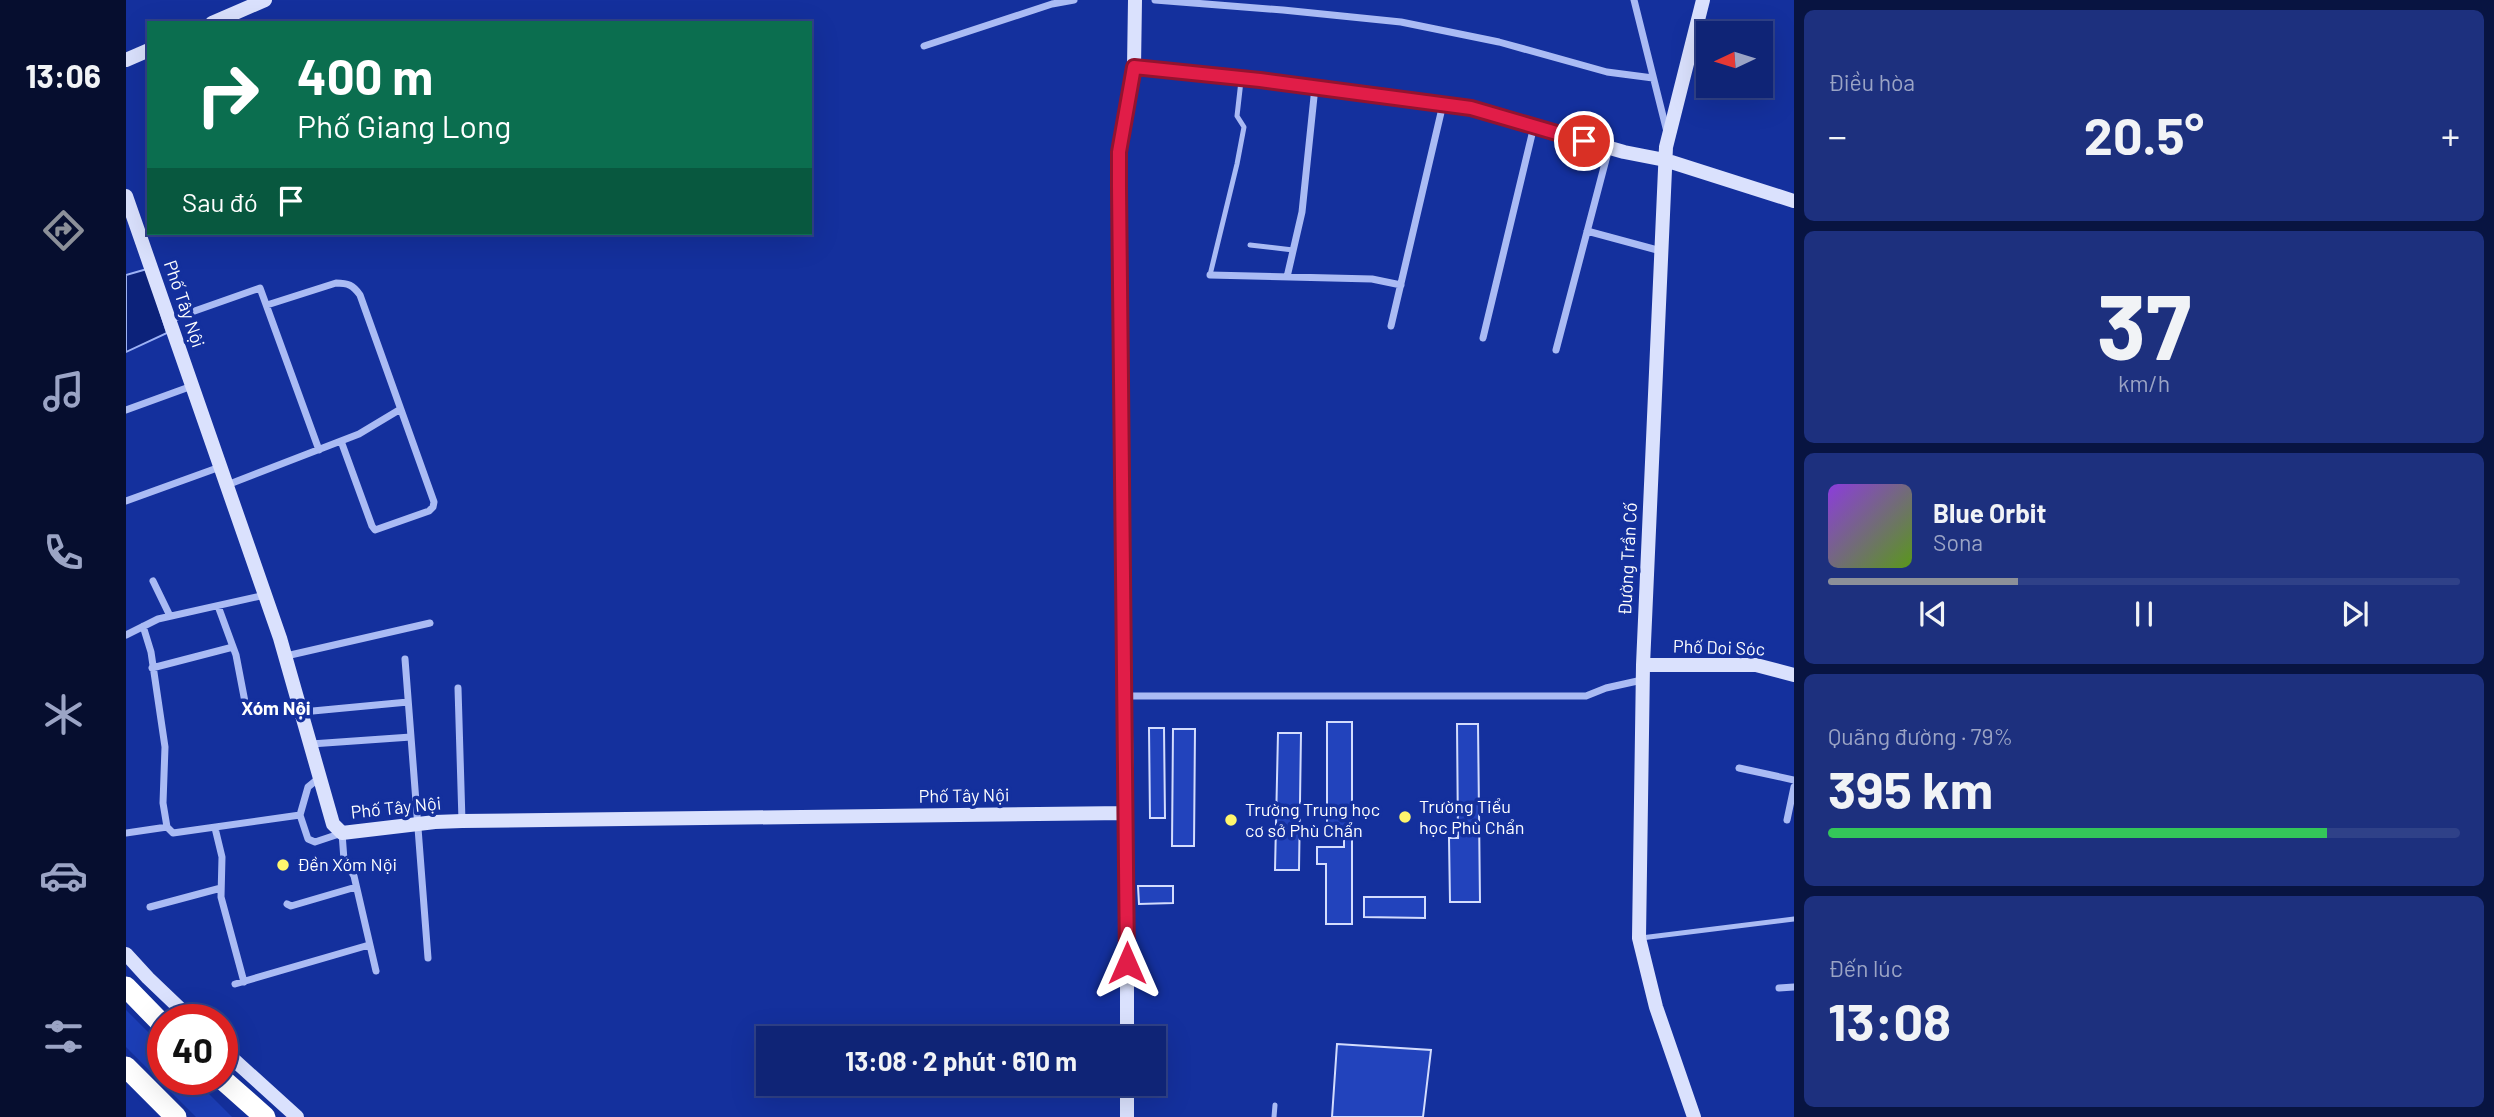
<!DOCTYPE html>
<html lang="vi">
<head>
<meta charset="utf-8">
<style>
	body { margin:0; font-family:Barlow,sans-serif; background:#1d307e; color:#f1f3f6; height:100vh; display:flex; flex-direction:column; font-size:26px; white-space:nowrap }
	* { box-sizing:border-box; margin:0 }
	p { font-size:23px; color:#9ba4c5 }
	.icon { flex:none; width:38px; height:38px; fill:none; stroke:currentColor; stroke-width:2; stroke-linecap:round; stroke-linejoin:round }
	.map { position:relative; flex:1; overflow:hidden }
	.sheet { display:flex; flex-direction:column; gap:10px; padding:10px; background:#081441; width:700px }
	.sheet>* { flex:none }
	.guide { position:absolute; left:21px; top:21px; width:665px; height:214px; border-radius:0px; box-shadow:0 7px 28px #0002,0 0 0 2px #2f4188; background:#0b6e4f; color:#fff; overflow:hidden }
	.needle { width:46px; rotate:266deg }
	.tools { position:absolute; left:1570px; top:21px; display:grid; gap:14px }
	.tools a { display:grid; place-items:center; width:77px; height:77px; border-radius:0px; background:#0f2476; box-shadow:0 7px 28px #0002,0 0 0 2px #2f4188; font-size:35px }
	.speed { position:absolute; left:21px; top:1004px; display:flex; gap:14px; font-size:35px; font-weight:700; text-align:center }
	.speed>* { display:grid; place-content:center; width:91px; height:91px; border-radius:50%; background:#0f2476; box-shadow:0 7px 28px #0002,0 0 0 2px #2f4188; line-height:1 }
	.speed .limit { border:10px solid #d22; background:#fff; color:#111 }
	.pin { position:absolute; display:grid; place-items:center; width:60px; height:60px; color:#fff; margin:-30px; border:4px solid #fff; border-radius:50%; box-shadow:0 2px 7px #0007 }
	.me { position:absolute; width:77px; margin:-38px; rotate:0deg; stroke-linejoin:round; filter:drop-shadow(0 0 5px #0008) }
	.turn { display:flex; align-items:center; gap:24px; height:147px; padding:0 35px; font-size:32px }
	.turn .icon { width:91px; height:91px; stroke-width:2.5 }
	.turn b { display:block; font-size:49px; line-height:60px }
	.then { display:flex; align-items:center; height:66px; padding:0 35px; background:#0003; gap:14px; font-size:26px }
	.big { font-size:52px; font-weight:700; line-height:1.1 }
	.sheet .card { flex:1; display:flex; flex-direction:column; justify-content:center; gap:10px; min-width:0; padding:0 24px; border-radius:10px; background:#1d307e }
	.sheet .dial { align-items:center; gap:0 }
	.dial b { font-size:91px; line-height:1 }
	.song { display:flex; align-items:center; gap:21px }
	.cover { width:84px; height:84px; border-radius:10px; background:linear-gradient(135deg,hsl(270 70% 55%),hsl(90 70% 35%)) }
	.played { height:7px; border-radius:4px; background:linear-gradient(90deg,#8c9099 30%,#2f4188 30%) }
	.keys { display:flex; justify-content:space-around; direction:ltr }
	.heat { display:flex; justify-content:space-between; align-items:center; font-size:38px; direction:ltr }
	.charge { height:10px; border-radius:5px; background:linear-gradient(90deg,#34c759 79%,#2f4188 0) }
	.trip { position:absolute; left:630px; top:1026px; width:410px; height:70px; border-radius:0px; background:#0f2476; box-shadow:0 7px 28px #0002,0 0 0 2px #2f4188; font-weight:700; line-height:70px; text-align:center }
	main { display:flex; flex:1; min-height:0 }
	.tabs { display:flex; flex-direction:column; width:126px; justify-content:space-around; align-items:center; background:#060e2f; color:#9ba4c5 }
	.tabs .icon { width:49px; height:49px }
	.tabs .selected { color:#8c9099 }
	.tabs b { font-size:32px; color:#f1f3f6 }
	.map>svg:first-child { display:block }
	.green { fill:#1c3eb7 }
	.water { fill:#0c227a; stroke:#9db2f6; stroke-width:2 }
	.building { fill:#2243bc; stroke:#d3dcfd; stroke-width:2 }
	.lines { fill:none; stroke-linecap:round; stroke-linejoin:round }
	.lane { stroke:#aabbf4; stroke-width:5 }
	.street { stroke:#aabbf4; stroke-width:7 }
	.secondary { stroke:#dae1fd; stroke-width:14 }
	.highway { stroke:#fff; stroke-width:21 }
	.route-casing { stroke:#92132f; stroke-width:18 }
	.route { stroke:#e11d48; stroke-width:12 }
	.poi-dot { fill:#fff66d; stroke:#14309d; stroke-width:2.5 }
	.labels { text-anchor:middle; stroke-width:7; stroke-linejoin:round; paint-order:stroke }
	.street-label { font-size:18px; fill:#fff; stroke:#14309d }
	.poi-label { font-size:18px; fill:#fff; stroke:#14309d; text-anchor:start }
	.neighbourhood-label { font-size:19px; font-weight:bold; fill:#fff; stroke:#14309d }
</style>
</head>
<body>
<main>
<nav class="tabs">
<b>13:06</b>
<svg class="icon selected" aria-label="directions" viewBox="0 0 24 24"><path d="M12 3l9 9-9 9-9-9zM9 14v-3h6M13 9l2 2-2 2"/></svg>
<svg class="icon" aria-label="music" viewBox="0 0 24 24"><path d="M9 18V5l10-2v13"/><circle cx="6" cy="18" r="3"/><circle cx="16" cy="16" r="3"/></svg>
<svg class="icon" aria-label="phone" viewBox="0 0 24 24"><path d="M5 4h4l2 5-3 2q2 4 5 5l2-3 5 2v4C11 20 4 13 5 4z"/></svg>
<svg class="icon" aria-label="climate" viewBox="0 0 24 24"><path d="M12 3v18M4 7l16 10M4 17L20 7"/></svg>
<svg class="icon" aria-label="car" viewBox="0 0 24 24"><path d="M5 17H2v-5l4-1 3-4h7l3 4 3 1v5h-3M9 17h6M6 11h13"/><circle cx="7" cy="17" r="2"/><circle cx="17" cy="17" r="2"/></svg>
<svg class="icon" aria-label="filters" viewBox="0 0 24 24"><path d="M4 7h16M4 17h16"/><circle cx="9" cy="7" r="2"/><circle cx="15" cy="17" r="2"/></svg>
</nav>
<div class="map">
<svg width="1668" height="1117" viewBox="0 0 1668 1117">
	<rect width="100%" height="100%" fill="#14309d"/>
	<path class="green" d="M0,1010l37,37v33h32l37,37h-36l-70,-70z"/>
	<path class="water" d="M21,269l20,64 -41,19v-77z"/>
	<path class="building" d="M1201,722h25v202h-26v-60h-9v-17h27v-10h-17z
		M1331,724h21l2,178h-30l-1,-64h9z
		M1023,728h15l1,90h-15z
		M1047,729h22l-1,117h-22z
		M1152,733h23l-2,137h-24z
		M1012,886h35v17l-34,1z
		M1238,897h61v21l-61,-1z
		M1211,1044l94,6 -8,67h-91z"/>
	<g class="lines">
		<path class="lane" d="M1124,245l43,5
			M1084,275l27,-111 7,-37 -7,-11 4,-35
			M1515,938l153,-19
			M1148,1117l1,-12"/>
		<path class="street" d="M1029,0l128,10 118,12 98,20 108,30 46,6
			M1508,0l33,132
			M798,46l128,-42 22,-4
			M1461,231l74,20
			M1084,275l162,4 29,6
			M1161,277l15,-65 13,-125
			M141,305l69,-22c12,0 17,2 24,12l74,207 -1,5 -4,4 -54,19 -3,-4 -31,-85
			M43,320l91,-32 59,162
			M1265,326l52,-222
			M1357,338l51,-212
			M1430,350l53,-202
			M0,410l66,-24
			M101,485l132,-51 40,-24
			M0,501l94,-34
			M27,581l17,35
			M92,606l18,49 9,47
			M17,626l8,26 14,95 -2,56 4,24
			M0,635l32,-16 107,-24
			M160,656l144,-33
			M279,659l23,299
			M26,668l81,-21
			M332,688l4,133
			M999,696h461l20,-8 36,-8
			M176,712l106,-10
			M185,744l100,-7
			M1613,768l55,12
			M193,778l-11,9 -8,28 8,24 7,3 27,-9 2,27 10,16 22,95
			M1661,820l7,-33
			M89,828l7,29 -1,40 23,85
			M0,833l41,-6 6,6 127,-18
			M161,904l4,2 65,-19
			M24,907l71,-19
			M109,984l134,-39
			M1653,988l15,-1"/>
		<path class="secondary" d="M86,23l53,-23
			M0,60l23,-10
			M1008,67l126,14 211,27 153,44 41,8 129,41
			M0,196l154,442 53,186 9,9 93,-11 27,-1 665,-8
			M1517,665h113l38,10
			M0,954l22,24 44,42
			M1001,1038v-225l-8,-626v-35l15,-85 1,-67
			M96,1049l75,68
			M1001,1083v34
			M1568,1117l-38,-110 -17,-69 4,-273 23,-518 37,-147"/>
		<path class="highway" d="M0,987l37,38
			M0,1067l50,50
			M96,1079l43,38"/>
	</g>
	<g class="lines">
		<g class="route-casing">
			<path id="route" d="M1001,963l-8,-776v-35l15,-85 126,13 211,28 113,33"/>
		</g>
		<use href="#route" class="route"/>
	</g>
	<g class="poi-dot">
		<circle cx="1279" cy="817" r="7"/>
		<circle cx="1105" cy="820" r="7"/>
		<circle cx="157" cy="865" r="7"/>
	</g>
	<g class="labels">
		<g class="street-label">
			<text transform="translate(58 304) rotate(71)" y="6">Phố Tây Nội</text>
			<text transform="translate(1502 559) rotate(-87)" y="6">Đường Trần Cố</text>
			<text transform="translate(1593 648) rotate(2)" y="6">Phố Doi Sóc</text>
			<text transform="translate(838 796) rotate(-1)" y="6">Phố Tây Nội</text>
			<text transform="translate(270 808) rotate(-6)" y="6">Phố Tây Nội</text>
		</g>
		<g class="poi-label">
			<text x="1293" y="813">Trường Tiểu<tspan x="1293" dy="21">học Phù Chẩn</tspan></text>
			<text x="1119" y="816">Trường Trung học<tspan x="1119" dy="21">cơ sở Phù Chẩn</tspan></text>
			<text x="171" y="871">Đền Xóm Nội</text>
		</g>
		<g class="neighbourhood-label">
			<text x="150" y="715">Xóm Nội</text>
		</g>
	</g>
</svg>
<div class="tools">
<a><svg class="needle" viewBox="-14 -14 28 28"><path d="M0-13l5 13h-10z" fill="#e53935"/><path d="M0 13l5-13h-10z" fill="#9ba4c5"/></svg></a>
</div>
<div class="speed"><div class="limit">40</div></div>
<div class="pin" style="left:1458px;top:141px;background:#d93025"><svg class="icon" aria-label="arrive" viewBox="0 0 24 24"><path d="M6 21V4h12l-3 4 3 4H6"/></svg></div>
<svg class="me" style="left:1001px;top:963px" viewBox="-20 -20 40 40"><path d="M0-17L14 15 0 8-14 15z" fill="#e11d48" stroke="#fff" stroke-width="4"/></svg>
<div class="trip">13:08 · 2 phút · 610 m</div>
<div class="guide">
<div class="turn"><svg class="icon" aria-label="right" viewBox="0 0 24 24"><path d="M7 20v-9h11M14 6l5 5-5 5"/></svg><div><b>400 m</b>Phố Giang Long</div></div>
<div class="then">Sau đó<svg class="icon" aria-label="arrive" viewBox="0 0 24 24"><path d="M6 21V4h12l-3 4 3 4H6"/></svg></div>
</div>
</div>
<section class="sheet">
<div class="card"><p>Điều hòa</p>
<div class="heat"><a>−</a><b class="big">20.5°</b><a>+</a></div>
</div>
<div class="card dial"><b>37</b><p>km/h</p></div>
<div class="card">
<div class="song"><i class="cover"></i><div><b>Blue Orbit</b><p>Sona</p></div></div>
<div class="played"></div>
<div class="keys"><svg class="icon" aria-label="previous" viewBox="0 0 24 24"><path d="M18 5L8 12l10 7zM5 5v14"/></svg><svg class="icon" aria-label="pause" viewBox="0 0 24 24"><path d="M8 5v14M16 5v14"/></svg><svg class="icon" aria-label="next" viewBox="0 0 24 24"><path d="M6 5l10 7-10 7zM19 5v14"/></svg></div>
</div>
<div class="card"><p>Quãng đường · 79%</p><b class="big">395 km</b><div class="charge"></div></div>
<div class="card"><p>Đến lúc</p><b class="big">13:08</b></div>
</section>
</main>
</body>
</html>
